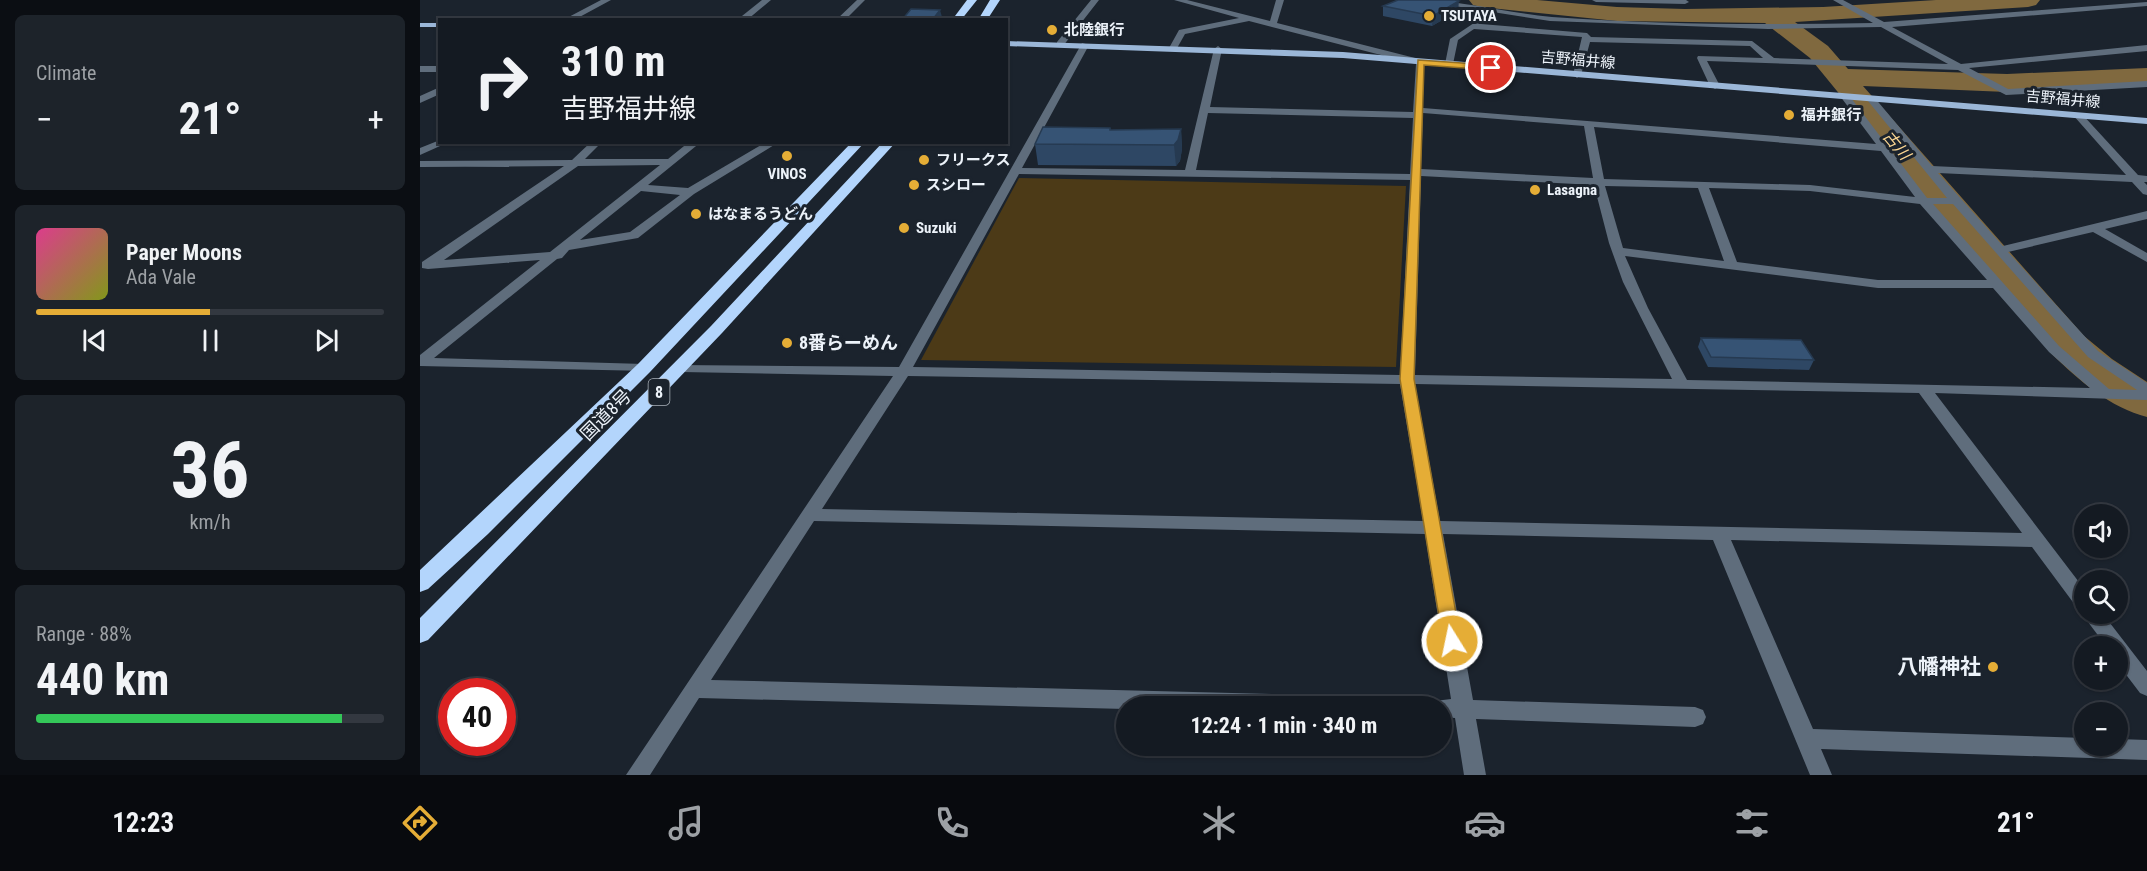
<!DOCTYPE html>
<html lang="en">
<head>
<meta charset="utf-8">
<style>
	body { margin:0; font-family:"Roboto Condensed","Noto Sans JP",sans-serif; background:#1d232a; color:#f1f3f6; height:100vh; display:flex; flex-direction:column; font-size:22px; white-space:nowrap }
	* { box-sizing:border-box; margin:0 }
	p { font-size:20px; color:#9da1a5 }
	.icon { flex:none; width:33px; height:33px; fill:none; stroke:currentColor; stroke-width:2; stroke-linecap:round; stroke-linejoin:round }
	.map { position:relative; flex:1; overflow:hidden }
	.sheet { display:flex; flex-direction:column; gap:15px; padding:15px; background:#0b0e13; width:420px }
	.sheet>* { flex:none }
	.hud { position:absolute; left:18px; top:18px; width:570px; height:126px; border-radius:0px; box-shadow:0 2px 4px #0004,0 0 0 2px #333840; background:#141a22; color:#f1f3f6; overflow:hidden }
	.fabs { position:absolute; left:1654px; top:504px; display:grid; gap:12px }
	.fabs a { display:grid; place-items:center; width:54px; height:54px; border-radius:50%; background:#141a22; box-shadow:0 2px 4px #0004,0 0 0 2px #333840; font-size:30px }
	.speed { position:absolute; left:18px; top:678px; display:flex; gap:12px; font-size:30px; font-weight:700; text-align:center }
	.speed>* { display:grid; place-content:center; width:78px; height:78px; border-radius:50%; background:#141a22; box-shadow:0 2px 4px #0004,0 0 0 2px #333840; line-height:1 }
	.speed .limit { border:9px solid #d22; background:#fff; color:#111 }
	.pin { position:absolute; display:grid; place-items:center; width:51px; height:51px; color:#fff; margin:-26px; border:3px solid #fff; border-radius:50%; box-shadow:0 2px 6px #0007 }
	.me { position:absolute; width:66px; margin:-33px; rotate:350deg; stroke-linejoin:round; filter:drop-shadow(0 0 4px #0008) }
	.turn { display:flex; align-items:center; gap:21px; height:126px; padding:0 24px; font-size:27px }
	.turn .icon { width:78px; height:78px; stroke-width:2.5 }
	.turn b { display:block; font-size:42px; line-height:51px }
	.big { font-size:45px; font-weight:700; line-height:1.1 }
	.sheet .tile { flex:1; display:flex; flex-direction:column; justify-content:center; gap:9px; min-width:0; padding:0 21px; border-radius:9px; background:#1d232a }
	.sheet .dial { align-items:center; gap:0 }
	.dial b { font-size:78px; line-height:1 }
	.song { display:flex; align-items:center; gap:18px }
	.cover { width:72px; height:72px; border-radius:9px; background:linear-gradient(135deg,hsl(330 70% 55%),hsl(70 70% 35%)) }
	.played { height:6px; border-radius:3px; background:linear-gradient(90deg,#e5ad36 50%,#333840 50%) }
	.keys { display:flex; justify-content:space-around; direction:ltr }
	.heat { display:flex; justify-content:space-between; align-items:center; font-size:33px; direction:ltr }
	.charge { height:9px; border-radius:4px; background:linear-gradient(90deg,#34c759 88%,#333840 0) }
	.trip { position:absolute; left:696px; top:696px; width:336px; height:60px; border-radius:30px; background:#141a22; box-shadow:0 2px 4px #0004,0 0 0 2px #333840; font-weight:700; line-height:60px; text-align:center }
	.tab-bar { display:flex; height:96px; justify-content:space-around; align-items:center; background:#080a0e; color:#9da1a5 }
	.tab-bar .icon { width:42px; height:42px }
	.tab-bar .selected { color:#e5ad36 }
	.tab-bar b { font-size:27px; color:#f1f3f6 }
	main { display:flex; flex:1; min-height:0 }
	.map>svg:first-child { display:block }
	.green { fill:#4c3a17 }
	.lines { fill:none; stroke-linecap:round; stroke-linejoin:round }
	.river { fill:#80693f; fill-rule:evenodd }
	.minor { fill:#5f6d7c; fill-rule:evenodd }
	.major { fill:#9bb7d8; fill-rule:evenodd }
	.highway { fill:#b3d5fc; fill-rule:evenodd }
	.wall { fill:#2e4764 }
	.shaded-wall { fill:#263a51 }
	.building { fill:#365374; stroke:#263a51; stroke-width:1.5 }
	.route { fill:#e5ad36; stroke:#957023; stroke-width:1.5 }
	.poi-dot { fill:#e5ad36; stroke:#1b232d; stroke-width:2 }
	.labels { text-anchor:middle; stroke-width:6; stroke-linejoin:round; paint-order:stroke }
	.far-poi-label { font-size:15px; font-weight:bold; fill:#ecf2f9; stroke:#1b232d; text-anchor:start }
	.far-street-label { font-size:15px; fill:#ecf2f9; stroke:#1b232d }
	.far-water-label { font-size:16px; font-style:italic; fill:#fbd692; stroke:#1b232d }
	.shield { fill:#1b232d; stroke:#adb4bc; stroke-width:1.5 }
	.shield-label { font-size:16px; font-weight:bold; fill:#ecf2f9 }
	.poi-label { font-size:18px; font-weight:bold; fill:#ecf2f9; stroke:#1b232d; text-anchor:start }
	.street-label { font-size:18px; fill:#ecf2f9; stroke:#1b232d }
	.near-poi-label { font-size:21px; font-weight:bold; fill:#ecf2f9; stroke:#1b232d; text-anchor:end }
</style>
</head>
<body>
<main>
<section class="sheet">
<div class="tile"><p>Climate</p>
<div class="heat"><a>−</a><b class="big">21°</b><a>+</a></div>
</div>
<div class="tile">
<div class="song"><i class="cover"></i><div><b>Paper Moons</b><p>Ada Vale</p></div></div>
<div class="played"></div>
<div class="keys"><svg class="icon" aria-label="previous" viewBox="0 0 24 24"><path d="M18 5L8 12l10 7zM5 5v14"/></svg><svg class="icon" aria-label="pause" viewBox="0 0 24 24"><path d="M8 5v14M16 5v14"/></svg><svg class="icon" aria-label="next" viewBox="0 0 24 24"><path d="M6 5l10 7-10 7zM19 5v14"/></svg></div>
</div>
<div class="tile dial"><b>36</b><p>km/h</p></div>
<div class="tile"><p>Range · 88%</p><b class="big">440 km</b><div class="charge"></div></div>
</section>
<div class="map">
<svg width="1727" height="775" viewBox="0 0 1727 775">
	<rect width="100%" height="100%" fill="#1b232d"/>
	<path class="green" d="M599,178l387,8 -10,181 -475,-7z"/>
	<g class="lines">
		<path class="river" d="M1049,0h68l80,7 68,2 138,-2 113,-7h104l-4,5 -8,2 -233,15 33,24 20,23 159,5 140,-6v16l-140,8 -144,-6 221,250 28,23 35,23v35c-36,-9 -69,-37 -95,-63l-242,-296 -45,-35 -148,-2 -136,-14 -8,-2z"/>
		<path class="minor" d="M181,0h10l-37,20h-11z
			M342,0h9l-24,20h-10z
			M437,0h8l-20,20h-9z
			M671,0h8l-36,46h-6v-4z
			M754,0h13l83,21 6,-21h8l-7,23 146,37v48l453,36 -36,-48 8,-2 79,104h20l-79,-97v-4h6l58,69 194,9 -53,-60 8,-2 57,62 9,1v6h-3l3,3v10l-4,-1 -11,-12 -194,-9 65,73 144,-35v8l-42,10 42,24v9l-54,-30 -85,20 90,99 49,32v17l-212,-7 150,197v24h18l44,57v25l-7,-3 -22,-29v-18h-12l-24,-32 2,-3 -6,-2 -46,-62 -301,-7 82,189 272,9v8h33v-7l29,1v20l-326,-11 11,26h-22l-97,-235 -270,-6 30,166 222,7 8,3 3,7 -3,7 -8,3 -219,-8 10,56h-22l-9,-57 -13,-1v-11h-10l3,-5 16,-2 -26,-165 -611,-13 -103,159 684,17 7,2 4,7h-280v3l-427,-11 -49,77h-24l267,-399 -211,-4 -7,-4 2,-3 222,2 183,-324 7,2 -67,123 163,2 29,-121 4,-3 4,3 -12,58 203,5 3,-48 -167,-43 -64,13 -9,16h-6l-1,-2 10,-18 60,-12zM788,113l205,5 -3,56 -214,-4zM1003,113l161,13 9,52 -172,-9zM1174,127l287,24 34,46 -105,-12 -206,-6zM599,174l391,6 -10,195 -487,-8zM1001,176l173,9 15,58 14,39 49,97 -257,-4zM1185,186l93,2 26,73 -101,-13zM1289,188l101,3 110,13 67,76h-109l-141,-18zM1513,204h20l135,153 49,33 -28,-1 -50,-43zM1205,256l253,32h115l56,64 41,36 -403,-8 -39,-72zM488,376l492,8 23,137 -601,-12zM995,384l504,9 103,140 -582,-12z
			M996,0c46,0 91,13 136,17 107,8 214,8 321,6l-40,-23h10l41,22 263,-20v4l-255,21 69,37 186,-19v6l-178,17 39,21 139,-8v6l-141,8 -48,-25 -251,-9 13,25 -5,3 -5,-3 -13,-28 1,-2 65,2 -13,-12 -160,-4 -9,33 -4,3 -4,-3 9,-38 -108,-8 -16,11 -5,24 -4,3 -4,-3 5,-25 30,-20 4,2 -3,3 106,9 4,4 161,4 22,17 174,6 -67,-37 -113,2 -218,-8z
			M1172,0h94l3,2 -4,2 -89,-2z
			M0,66h20v6h-20z
			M20,87v7l-20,9v-7z
			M20,140v2h9l-29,13v-7z
			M171,142h11l-17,17h83l21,-17h12l-53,43 40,3 78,-46h13l-85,52 -56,44 -69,12 -7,8 -5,1 -123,99 210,6 7,4 -2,3 -229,-5v-11l120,-95 -112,9 -6,-1v-6l142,-96 -144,1v-6l152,-1zM240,165l-110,87 -106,8 134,-94zM221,191l39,4 -50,37 -50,8z"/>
		<path class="major" d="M0,23h20v4h-20z
			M586,41l337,11 804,66v6l-804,-66 -337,-12z"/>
		<path class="highway" d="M547,0h10l-16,20h-9z
			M570,0h10l-13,20h-9z
			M432,142h13l-215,230 -162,162 -60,55 -8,3v-22l218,-206z
			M463,142h13l-174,191 -294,307 -8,3v-25l291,-292z"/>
	</g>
	<path class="wall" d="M963,6l75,5 -26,15 -49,-10z
		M690,128l1,2 70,-1 1,20 -2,12 -4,5 -138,-1 -3,-21z
		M1281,338l113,22 -5,10 -101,-3 -10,-20z"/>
	<path class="shaded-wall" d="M1039,1l-1,10 -26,15 1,-10z
		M520,10l2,7 -2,3h-9z
		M761,129l1,20 -2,12 -4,5 -2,-21z"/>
	<path class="building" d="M978,0h57l4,1 -26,15 -50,-10z
		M491,9l29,1 -7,9 -31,1z
		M623,127l67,1v2l71,-1 -3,11 -4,5 -139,-1z
		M1281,338l100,2 13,20 -103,-3z"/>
	<path class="route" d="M998,60l73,5 4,3 -4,2 -67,-5 -10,314 47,262 -3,5 -6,3 -7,-3 -2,-5 -43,-262z"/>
	<g class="poi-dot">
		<circle cx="1009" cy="16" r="6"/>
		<circle cx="632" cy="30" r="6"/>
		<circle cx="1369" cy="115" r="6"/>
		<circle cx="367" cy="156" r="6"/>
		<circle cx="504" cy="160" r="6"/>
		<circle cx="494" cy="185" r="6"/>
		<circle cx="1115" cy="190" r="6"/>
		<circle cx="276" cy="214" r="6"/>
		<circle cx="484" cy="228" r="6"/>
		<circle cx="367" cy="343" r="6"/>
		<circle cx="1573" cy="667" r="6"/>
	</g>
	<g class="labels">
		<g class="far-poi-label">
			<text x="1021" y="21">TSUTAYA</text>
			<text x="644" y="35">北陸銀行</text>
			<text x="1381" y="120">福井銀行</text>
			<text x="516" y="165">フリークス</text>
			<text x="367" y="179" text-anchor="middle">VINOS</text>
			<text x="506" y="190">スシロー</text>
			<text x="1127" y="195">Lasagna</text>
			<text x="288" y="219">はなまるうどん</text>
			<text x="496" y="233">Suzuki</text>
		</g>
		<g class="far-street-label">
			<text transform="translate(1158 60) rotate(5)" y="5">吉野福井線</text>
			<text transform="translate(1643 99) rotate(5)" y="5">吉野福井線</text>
		</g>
		<g class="far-water-label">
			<text transform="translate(1477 145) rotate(50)" y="6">古川</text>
		</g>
		<rect class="shield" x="228.5" y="379" width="21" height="26" rx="4.5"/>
		<g class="shield-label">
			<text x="239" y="398">8</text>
		</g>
		<g class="poi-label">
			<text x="379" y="349">8番らーめん</text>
		</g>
		<g class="street-label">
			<text transform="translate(186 415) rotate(-45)" y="6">国道8号</text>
		</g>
		<g class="near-poi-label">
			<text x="1561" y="674">八幡神社</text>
		</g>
	</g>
</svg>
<div class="fabs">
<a><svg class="icon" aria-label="sound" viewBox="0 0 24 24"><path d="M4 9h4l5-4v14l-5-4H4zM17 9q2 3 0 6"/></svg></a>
<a><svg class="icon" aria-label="search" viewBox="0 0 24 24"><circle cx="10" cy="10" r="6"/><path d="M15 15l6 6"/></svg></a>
<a>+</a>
<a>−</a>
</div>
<div class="speed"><div class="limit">40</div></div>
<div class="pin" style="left:1071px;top:68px;background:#d93025"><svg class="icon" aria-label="arrive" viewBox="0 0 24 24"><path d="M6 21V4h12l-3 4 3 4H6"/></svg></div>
<svg class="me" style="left:1032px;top:641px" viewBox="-20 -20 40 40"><circle r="17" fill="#e5ad36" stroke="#fff" stroke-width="3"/><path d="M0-11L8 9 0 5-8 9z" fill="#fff"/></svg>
<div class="trip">12:24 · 1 min · 340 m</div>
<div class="hud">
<div class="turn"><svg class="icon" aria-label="right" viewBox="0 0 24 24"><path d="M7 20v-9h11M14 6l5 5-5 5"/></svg><div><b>310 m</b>吉野福井線</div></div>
</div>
</div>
</main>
<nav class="tab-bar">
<b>12:23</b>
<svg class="icon selected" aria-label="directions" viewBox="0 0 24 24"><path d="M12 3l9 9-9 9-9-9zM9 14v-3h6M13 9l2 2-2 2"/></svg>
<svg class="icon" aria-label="music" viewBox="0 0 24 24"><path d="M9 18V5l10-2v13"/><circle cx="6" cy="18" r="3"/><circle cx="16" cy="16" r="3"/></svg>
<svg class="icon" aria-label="phone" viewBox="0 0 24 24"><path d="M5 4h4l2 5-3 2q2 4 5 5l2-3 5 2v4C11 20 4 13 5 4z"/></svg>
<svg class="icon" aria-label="climate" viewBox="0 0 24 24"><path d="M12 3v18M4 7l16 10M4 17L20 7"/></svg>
<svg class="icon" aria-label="car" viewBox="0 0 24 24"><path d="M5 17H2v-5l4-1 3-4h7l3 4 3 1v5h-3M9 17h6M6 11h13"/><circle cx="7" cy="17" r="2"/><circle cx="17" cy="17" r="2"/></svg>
<svg class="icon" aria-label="filters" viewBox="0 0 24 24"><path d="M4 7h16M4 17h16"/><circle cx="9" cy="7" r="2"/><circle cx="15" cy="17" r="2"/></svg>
<b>21°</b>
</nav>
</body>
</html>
